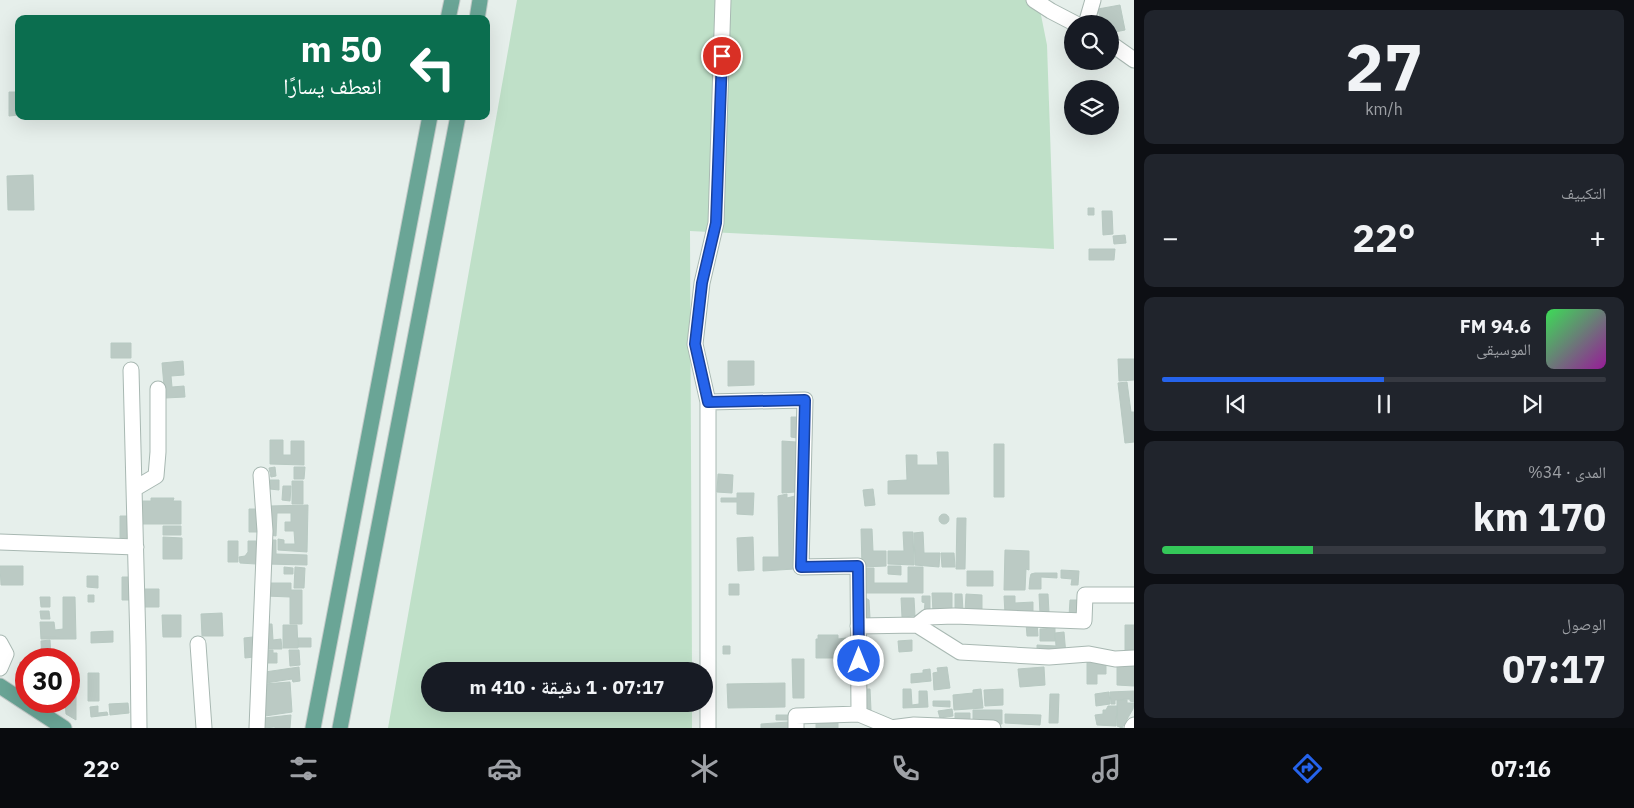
<!DOCTYPE html>
<html lang="ar">
<head>
<meta charset="utf-8">
<style>
	body { margin:0; font-family:"IBM Plex Sans","Noto Naskh Arabic",sans-serif; background:#20242c; color:#f1f3f6; direction:rtl; height:100vh; display:flex; flex-direction:column; font-size:19px; white-space:nowrap }
	* { box-sizing:border-box; margin:0 }
	p { font-size:16px; color:#9ea1a6 }
	.icon { flex:none; width:28px; height:28px; fill:none; stroke:currentColor; stroke-width:2; stroke-linecap:round; stroke-linejoin:round }
	.map { position:relative; flex:1; overflow:hidden; direction:ltr }
	.drawer { display:flex; flex-direction:column; gap:10px; padding:10px; background:#0d0f14; width:500px }
	.drawer>* { flex:none }
	.banner { position:absolute; left:15px; top:15px; width:475px; height:105px; border-radius:10px; box-shadow:0 5px 20px #0002; direction:rtl; background:#0b6e4f; color:#fff; overflow:hidden }
	.fabs { position:absolute; left:1064px; top:15px; display:grid; gap:10px }
	.fabs a { display:grid; place-items:center; width:55px; height:55px; border-radius:50%; background:#171b24; box-shadow:0 5px 20px #0002; font-size:25px }
	.speed { position:absolute; left:15px; top:648px; display:flex; gap:10px; font-size:25px; font-weight:700; text-align:center }
	.speed>* { display:grid; place-content:center; width:65px; height:65px; border-radius:50%; background:#171b24; box-shadow:0 5px 20px #0002; line-height:1 }
	.speed .limit { border:8px solid #d22; background:#fff; color:#111 }
	.pin { position:absolute; display:grid; place-items:center; width:42px; height:42px; color:#fff; margin:-21px; border:2px solid #fff; border-radius:50%; box-shadow:0 1px 5px #0007 }
	.me { position:absolute; width:55px; margin:-28px; rotate:0deg; stroke-linejoin:round; filter:drop-shadow(0 0 4px #0008) }
	.turn { display:flex; align-items:center; gap:18px; height:105px; padding:0 25px; font-size:22px }
	.turn .icon { width:65px; height:65px; stroke-width:2.5 }
	.turn b { display:block; font-size:35px; line-height:42px }
	.big { font-size:38px; font-weight:700; line-height:1.1 }
	.drawer .card { flex:1; display:flex; flex-direction:column; justify-content:center; gap:8px; min-width:0; padding:0 18px; border-radius:10px; background:#20242c }
	.drawer .dial { align-items:center; gap:0 }
	.dial b { font-size:65px; line-height:1 }
	.song { display:flex; align-items:center; gap:15px }
	.cover { width:60px; height:60px; border-radius:8px; background:linear-gradient(135deg,hsl(130 70% 55%),hsl(300 70% 35%)) }
	.played { height:5px; border-radius:2px; background:linear-gradient(90deg,#2563eb 50%,#363941 50%) }
	.keys { display:flex; justify-content:space-around; direction:ltr }
	.heat { display:flex; justify-content:space-between; align-items:center; font-size:28px; direction:ltr }
	.charge { height:8px; border-radius:4px; background:linear-gradient(90deg,#34c759 34%,#363941 0) }
	.trip { position:absolute; left:421px; top:662px; width:292px; height:50px; border-radius:25px; background:#171b24; box-shadow:0 5px 20px #0002; font-weight:700; line-height:50px; text-align:center; direction:rtl }
	.menu { display:flex; height:80px; justify-content:space-around; align-items:center; background:#090b0e; color:#9ea1a6 }
	.menu .icon { width:35px; height:35px }
	.menu .selected { color:#2563eb }
	.menu b { font-size:22px; color:#f1f3f6 }
	main { display:flex; flex:1; min-height:0 }
	.map>svg:first-child { display:block }
	.green { fill:#bfe0c8 }
	.building { fill:#bbcac4; stroke:#b8c9c2 }
	.lines { fill:none; stroke-linecap:round; stroke-linejoin:round }
	.minor-casing { stroke:#a8b8b2; stroke-width:17 }
	.major-casing { stroke:#c2cac8; stroke-width:17 }
	.minor { stroke:#fff; stroke-width:15 }
	.major { stroke:#6aa596; stroke-width:15 }
	.route-casing { stroke:#184099; stroke-width:12 }
	.route { stroke:#2563eb; stroke-width:9 }
</style>
</head>
<body>
<main>
<section class="drawer">
<div class="card dial"><b>27</b><p>km/h</p></div>
<div class="card"><p>التكييف</p>
<div class="heat"><a>−</a><b class="big">22°</b><a>+</a></div>
</div>
<div class="card">
<div class="song"><i class="cover"></i><div><b>94.6 FM</b><p>الموسيقى</p></div></div>
<div class="played"></div>
<div class="keys"><svg class="icon" aria-label="previous" viewBox="0 0 24 24"><path d="M18 5L8 12l10 7zM5 5v14"/></svg><svg class="icon" aria-label="pause" viewBox="0 0 24 24"><path d="M8 5v14M16 5v14"/></svg><svg class="icon" aria-label="next" viewBox="0 0 24 24"><path d="M6 5l10 7-10 7zM19 5v14"/></svg></div>
</div>
<div class="card"><p>المدى · 34%</p><b class="big">170 km</b><div class="charge"></div></div>
<div class="card"><p>الوصول</p><b class="big">07:17</b></div>
</section>
<div class="map">
<svg width="1134" height="728" viewBox="0 0 1134 728">
	<rect width="100%" height="100%" fill="#e6efeb"/>
	<path class="green" d="M517,0h521l9,45 7,204 -364,-18 2,440h-262v33h262v24h-304z"/>
	<path class="building" d="M1120,5l5,25 -15,3v-9h-9l-3,-15z
		M9,92h10v23l-10,1z
		M33,175l1,35h-26l-1,-34z
		M1088,208h6v7h-6z
		M1102,211h10l1,23 -10,1z
		M1125,235l1,8 -12,1 -1,-8z
		M1089,249h26l-1,11h-25z
		M111,343h20v15h-20z
		M1118,359h16v21l-15,1z
		M183,361l1,14 -13,1 1,11 12,-1 1,11 -20,1 -3,-35z
		M728,361h26v24l-26,1z
		M1127,382l4,30h3v30l-9,1 -7,-60z
		M791,417h7l-1,21 -6,-1z
		M270,440h13v15h8v-14h13v24l-34,-1z
		M782,441l14,1 -1,50 -13,1z
		M994,444h10v53h-10z
		M937,452h11l1,42h-61v-13l19,-1 -1,-25h11v10h21z
		M275,467l1,9 -5,1 -2,-9z
		M294,467h11l-1,12h-10z
		M718,474l15,1 -1,18 -15,-1z
		M270,480h9v10l-9,-1z
		M292,481h11v23h-11z
		M283,486h8l-1,15 -8,-1z
		M873,489l2,16 -10,1 -2,-16z
		M737,493h17l-1,22 -16,-1v-12h-16v-4h16z
		M787,494v4l8,-2 -1,73 -31,2v-14h16l-1,-61z
		M151,498h23l-1,3h8v23h-40l1,-23h9z
		M308,505l-1,47 -29,-2v-11l6,1v4h11l-1,-13h-9v-9h6v-9h-14l-1,23 -6,-1v-29z
		M249,509h11v23h-11z
		M939 519a5 5 0 1 1 10 0a5 5 0 1 1-10 0Z
		M120,516h9l1,22h-10z
		M957,518h9l-1,51h-9z
		M163,526h18v9h-18z
		M861,529h11l1,22h13v15l-24,1z
		M903,532h10l1,33 -26,-1v-13h16z
		M923,532l1,21h16l-1,14 -24,-2 -1,-32z
		M163,537l19,1v21h-19z
		M753,537l1,33 -16,1 -1,-33z
		M268,540h8v14l31,1v10l-40,-1z
		M228,541h10v21h-10z
		M248,541h8v23l-16,-1 -1,-6 6,-1 3,-4z
		M1005,550l24,1v19l-3,-1 -1,21h-21z
		M941,553h13l1,14h-13z
		M0,566h23v19h-22z
		M888,566h13v9l-13,-1z
		M284,567l9,1v6h-9z
		M295,567l10,1 -1,20h-10z
		M908,567h15v26h-59v-25h10v15h34z
		M1061,570l18,1 -1,14h-7l1,-6 -11,-1z
		M967,571h26v15h-26z
		M1035,573h22v5l-16,-1v12h-12l1,-11 1,-4z
		M87,576h11v12l-11,-1z
		M122,577h9l-1,23h-8z
		M266,583h25v7h11v34h-12v-27l-24,-1z
		M729,584h10v11h-10z
		M141,589h18v18h-18z
		M932,593h20v18l-19,1z
		M955,594h7l1,17h-8z
		M966,594l16,1v17h-17z
		M1039,594h9l1,19 -9,1z
		M88,595h6v7h-6z
		M922,596h8v16h-6l1,-9 -3,-1z
		M1004,596h11v7l18,-1v11l-28,1z
		M40,597h10v10h-9z
		M63,597h12l1,42h-35l-1,-17h14l1,8 8,-1z
		M864,597l5,3 1,18 -8,1z
		M901,598h13l1,18 -13,1z
		M1070,600h10v16h-11z
		M40,611h9l1,8h-9z
		M222,613l1,23h-21l-1,-22z
		M162,615h19v22h-18z
		M1037,622l1,14h-11l-1,-13z
		M265,624h7l1,16 8,-1 1,10h-16z
		M283,625h14l1,23h-15z
		M1125,625h9v30h-9z
		M1055,628v13h-15v-12z
		M113,631v11l-22,1v-11z
		M1064,632l2,23 -29,-2v-8l19,1 -1,-13z
		M818,635h20v4l8,-1v20h-30v-19h2z
		M253,637l1,20 -9,1 -1,-20z
		M298,638h13v9h-13z
		M50,640l1,19h-9l-1,-18z
		M912,640v11l-13,1 -1,-11z
		M723,646h7v8h-7z
		M264,650h9v3h4v10h-12z
		M289,650h10l1,15 -10,1z
		M861,652h19l1,15h-20z
		M792,659h12v39h-11z
		M1087,661h19v13h-9v10h-10z
		M1117,661h17v25l-17,-1z
		M20,662h6v22l-4,1z
		M299,667l1,14 -7,1 -1,-3 -26,4 -1,-11z
		M947,667l3,21 -16,2 -1,-17 5,-1 -1,-4z
		M1044,667l1,18 -25,2 -2,-18z
		M69,668h5v7l-5,1z
		M930,669l1,12 -20,2v-9l12,-1v-3z
		M88,673h11v28h-11z
		M290,682l2,30 -27,4 -1,-32z
		M785,683v24l-57,1 -1,-24z
		M861,689h9l1,21h-10z
		M903,689h8l1,16 7,-1v-13h8l1,16 -25,1z
		M981,689l2,19 -29,2 -1,-15 20,-2v-3z
		M1003,689v16l-18,1 -1,-16z
		M1134,691v11l-4,-1v-2l-15,1v4h-4l-1,-12z
		M1109,692l1,12 -14,2 -1,-12z
		M1050,694h9l-1,29h-9z
		M69,695h7v25l-10,-6 -1,-13h4z
		M1117,700h10v3h7l-1,6 -11,19 -5,-2z
		M933,701h17v6l-17,-1z
		M128,703l1,10 -19,2 -1,-11z
		M98,706v7l9,-1 1,3 -17,2 -1,-10z
		M1108,706h9l-1,20 -19,-1 -2,-10 8,-1v-4h3z
		M952,709l1,7 -13,2 -2,-7z
		M973,710h29v14h-29z
		M955,713h15v11h-15z
		M1005,714l36,1 -1,10 -35,-2z
		M291,715l-1,13h-15v-1l-12,1 1,-10z
		M776,715h13v5h-13z
		M788,722v6h-27v-4z
		M816,723h22v5h-22z"/>
	<g class="lines">
		<g class="minor-casing">
			<path id="minor" d="M1034,0l17,11 25,13
				M1086,24l7,-24
				M1110,43l24,17
				M131,370l7,275 1,83
				M708,402l97,-2 -4,167 57,-1 1,148 -63,2v12
				M134,489l22,-13 2,-24v-63
				M0,542l136,5
				M917,625l10,-8 27,-1 130,5 1,-26h49
				M858,626l59,-1 43,27 89,5 40,-3 26,5 19,-1
				M0,643l6,11 -6,14
				M198,644l6,84
				M859,714l31,13
				M257,728l8,-197 -4,-56
				M708,728v-326l-13,-58 7,-61 14,-60 7,-223
				M890,728l24,-3 79,3
				M1132,728l2,-3"/>
		</g>
		<g class="major-casing">
			<path id="major" d="M448,19l4,-19
				M477,19l3,-19
				M0,686l64,42
				M313,728l117,-612
				M340,728l118,-612"/>
		</g>
		<use href="#minor" class="minor"/>
		<use href="#major" class="major"/>
	</g>
	<g class="lines">
		<g class="route-casing">
			<path id="route" d="M722,56l-6,167 -14,60 -7,61 13,58 97,-2 -4,167 57,-1 1,95"/>
		</g>
		<use href="#route" class="route"/>
	</g>
</svg>
<div class="fabs">
<a><svg class="icon" aria-label="search" viewBox="0 0 24 24"><circle cx="10" cy="10" r="6"/><path d="M15 15l6 6"/></svg></a>
<a><svg class="icon" aria-label="layers" viewBox="0 0 24 24"><path d="M12 4l9 5-9 5-9-5zM3 14l9 5 9-5"/></svg></a>
</div>
<div class="speed"><div class="limit">30</div></div>
<div class="pin" style="left:722px;top:56px;background:#d93025"><svg class="icon" aria-label="arrive" viewBox="0 0 24 24"><path d="M6 21V4h12l-3 4 3 4H6"/></svg></div>
<svg class="me" style="left:859px;top:661px" viewBox="-20 -20 40 40"><circle r="17" fill="#2563eb" stroke="#fff" stroke-width="3"/><path d="M0-11L8 9 0 5-8 9z" fill="#fff"/></svg>
<div class="trip">07:17 · 1 دقيقة · 410 m</div>
<div class="banner">
<div class="turn"><svg class="icon" aria-label="left" viewBox="0 0 24 24"><path d="M17 20v-9H6M10 6l-5 5 5 5"/></svg><div><b>50 m</b>انعطف يسارًا</div></div>
</div>
</div>
</main>
<nav class="menu">
<b>07:16</b>
<svg class="icon selected" aria-label="directions" viewBox="0 0 24 24"><path d="M12 3l9 9-9 9-9-9zM9 14v-3h6M13 9l2 2-2 2"/></svg>
<svg class="icon" aria-label="music" viewBox="0 0 24 24"><path d="M9 18V5l10-2v13"/><circle cx="6" cy="18" r="3"/><circle cx="16" cy="16" r="3"/></svg>
<svg class="icon" aria-label="phone" viewBox="0 0 24 24"><path d="M5 4h4l2 5-3 2q2 4 5 5l2-3 5 2v4C11 20 4 13 5 4z"/></svg>
<svg class="icon" aria-label="climate" viewBox="0 0 24 24"><path d="M12 3v18M4 7l16 10M4 17L20 7"/></svg>
<svg class="icon" aria-label="car" viewBox="0 0 24 24"><path d="M5 17H2v-5l4-1 3-4h7l3 4 3 1v5h-3M9 17h6M6 11h13"/><circle cx="7" cy="17" r="2"/><circle cx="17" cy="17" r="2"/></svg>
<svg class="icon" aria-label="filters" viewBox="0 0 24 24"><path d="M4 7h16M4 17h16"/><circle cx="9" cy="7" r="2"/><circle cx="15" cy="17" r="2"/></svg>
<b>22°</b>
</nav>
</body>
</html>
